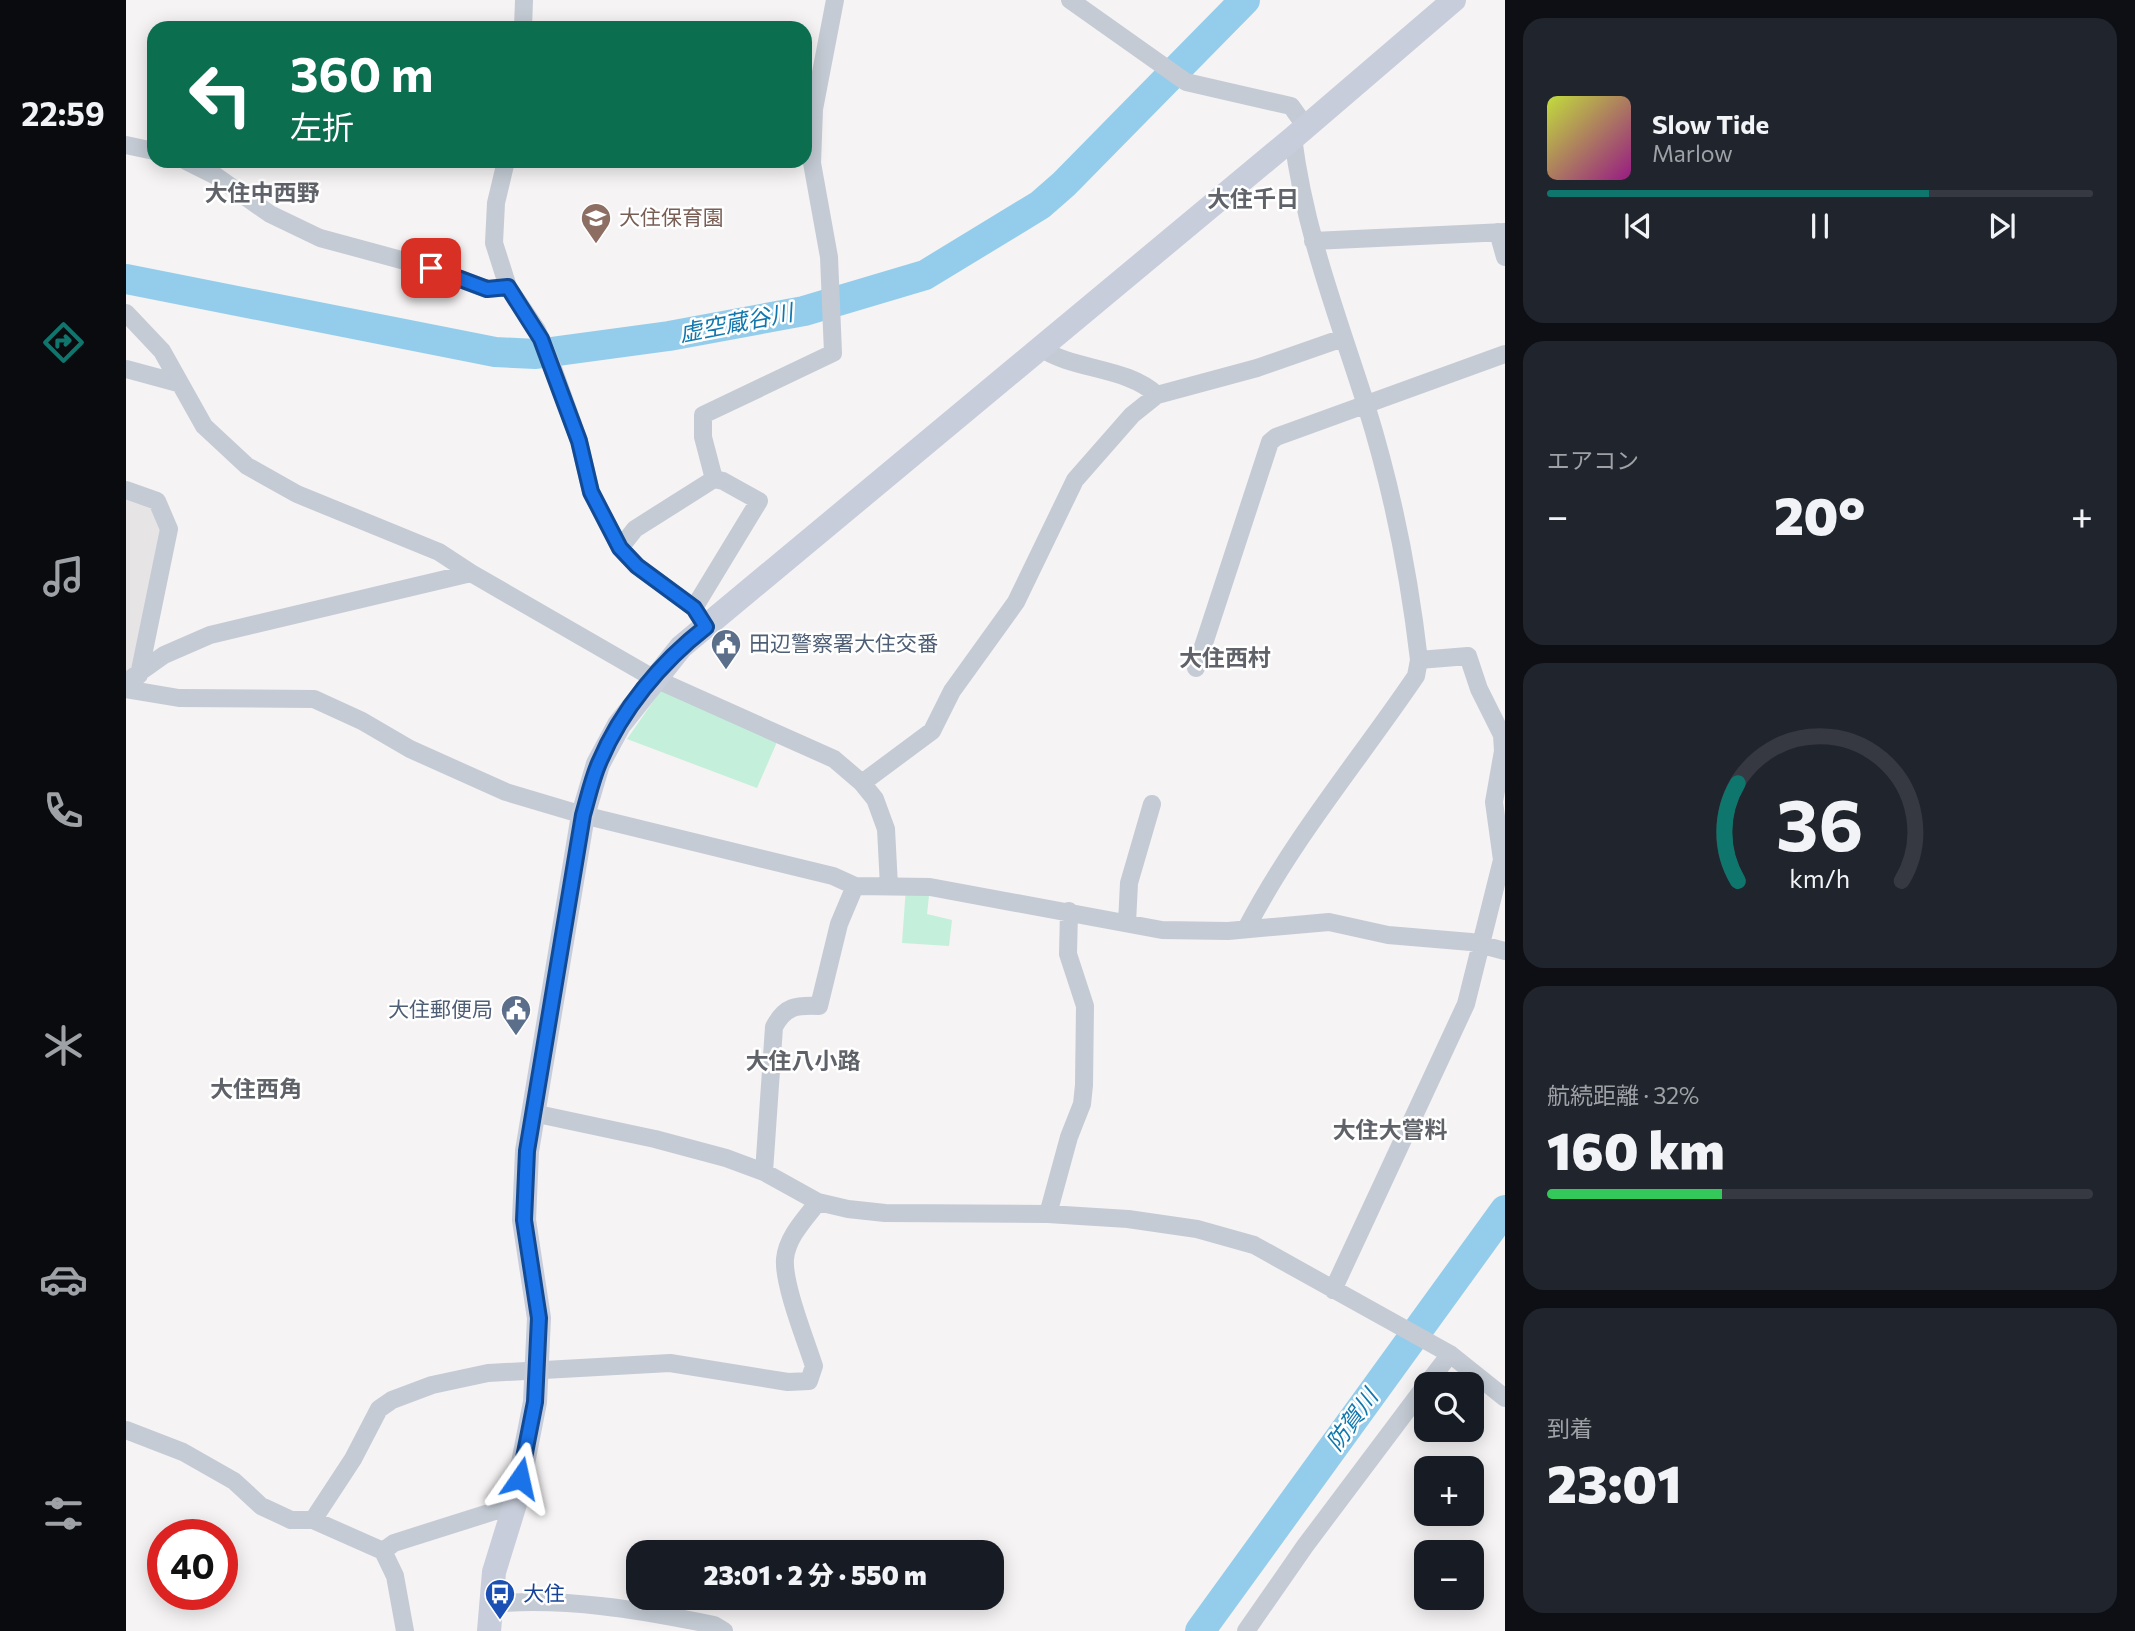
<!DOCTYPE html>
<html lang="ja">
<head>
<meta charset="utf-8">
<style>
	body { margin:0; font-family:Commissioner,"Noto Sans JP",sans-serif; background:#20242c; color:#f1f3f6; height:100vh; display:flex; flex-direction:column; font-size:26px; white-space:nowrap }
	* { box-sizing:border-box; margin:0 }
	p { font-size:23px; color:#9ea1a6 }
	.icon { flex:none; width:38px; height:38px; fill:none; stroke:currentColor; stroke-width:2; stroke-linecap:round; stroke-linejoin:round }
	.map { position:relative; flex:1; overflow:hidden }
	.details { display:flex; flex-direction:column; gap:18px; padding:18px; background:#0d0f14; width:630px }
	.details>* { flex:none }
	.top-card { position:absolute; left:21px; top:21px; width:665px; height:147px; border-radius:21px; box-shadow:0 4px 18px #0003; background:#0b6e4f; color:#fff; overflow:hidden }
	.controls { position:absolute; left:1288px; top:1372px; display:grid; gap:14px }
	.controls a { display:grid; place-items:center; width:70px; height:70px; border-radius:14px; background:#171b24; box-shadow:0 4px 18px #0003; font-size:35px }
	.speed { position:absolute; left:21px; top:1519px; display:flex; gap:14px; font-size:35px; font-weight:700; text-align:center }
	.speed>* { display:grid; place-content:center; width:91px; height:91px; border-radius:50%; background:#171b24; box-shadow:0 4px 18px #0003; line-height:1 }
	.speed .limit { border:10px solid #d22; background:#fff; color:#111 }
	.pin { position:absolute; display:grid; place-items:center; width:60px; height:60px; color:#fff; margin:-30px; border-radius:14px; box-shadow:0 4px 10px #0006 }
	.me { position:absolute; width:77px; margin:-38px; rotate:11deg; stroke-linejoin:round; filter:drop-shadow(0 0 5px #0008) }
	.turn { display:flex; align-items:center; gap:24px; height:147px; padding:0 28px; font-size:32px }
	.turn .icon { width:91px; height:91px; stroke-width:2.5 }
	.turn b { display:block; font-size:49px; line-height:60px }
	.big { font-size:52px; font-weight:800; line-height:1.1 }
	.details .tile { flex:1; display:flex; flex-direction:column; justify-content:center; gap:10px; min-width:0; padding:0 24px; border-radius:21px; background:#20242c }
	.details .dial { align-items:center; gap:0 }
	.dial svg { height:182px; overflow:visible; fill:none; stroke:#363941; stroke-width:7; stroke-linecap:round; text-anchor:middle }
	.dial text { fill:#f1f3f6; stroke:none }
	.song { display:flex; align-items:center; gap:21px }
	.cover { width:84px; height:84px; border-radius:10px; background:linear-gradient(135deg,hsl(70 70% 55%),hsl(310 70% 35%)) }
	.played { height:7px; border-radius:4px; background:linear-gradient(90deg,#0f766e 70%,#363941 70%) }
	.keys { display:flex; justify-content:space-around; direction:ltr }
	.heat { display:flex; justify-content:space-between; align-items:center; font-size:38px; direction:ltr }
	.charge { height:10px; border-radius:5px; background:linear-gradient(90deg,#34c759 32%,#363941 0) }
	.trip { position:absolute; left:500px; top:1540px; width:378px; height:70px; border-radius:21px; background:#171b24; box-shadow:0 4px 18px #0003; font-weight:800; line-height:70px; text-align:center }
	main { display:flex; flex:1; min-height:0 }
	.tab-bar { display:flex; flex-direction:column; width:126px; justify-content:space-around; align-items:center; background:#090b0e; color:#9ea1a6 }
	.tab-bar .icon { width:49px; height:49px }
	.tab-bar .on { color:#0f766e }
	.tab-bar b { font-size:32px; color:#f1f3f6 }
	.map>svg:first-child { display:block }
	.education { fill:#e6e4e5 }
	.green { fill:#c4f0db }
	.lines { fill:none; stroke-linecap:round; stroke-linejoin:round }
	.river { stroke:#93cdeb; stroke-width:30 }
	.street { stroke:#c4cbd4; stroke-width:18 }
	.secondary { stroke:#c7cdda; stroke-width:24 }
	.route-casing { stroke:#114b97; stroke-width:18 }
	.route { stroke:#1a73e8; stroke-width:12 }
	.labels { text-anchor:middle; stroke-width:5; stroke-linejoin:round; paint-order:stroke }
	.education-label { font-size:21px; fill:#785e54; stroke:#fff; text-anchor:start }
	.service-label { font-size:21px; fill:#4e5e75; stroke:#fff; text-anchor:start }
	.transit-label { font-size:21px; fill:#164399; stroke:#fff; text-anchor:start }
	.neighbourhood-label { font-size:23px; font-weight:bold; fill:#5f6268; stroke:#fff }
	.water-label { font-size:23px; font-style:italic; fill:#1078ae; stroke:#fff }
</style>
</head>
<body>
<main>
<nav class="tab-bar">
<b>22:59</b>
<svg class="icon on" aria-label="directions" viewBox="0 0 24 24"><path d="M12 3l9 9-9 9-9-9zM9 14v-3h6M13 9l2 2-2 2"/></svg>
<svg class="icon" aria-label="music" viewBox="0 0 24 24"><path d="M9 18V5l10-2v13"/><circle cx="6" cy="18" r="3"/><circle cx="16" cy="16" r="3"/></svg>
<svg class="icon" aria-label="phone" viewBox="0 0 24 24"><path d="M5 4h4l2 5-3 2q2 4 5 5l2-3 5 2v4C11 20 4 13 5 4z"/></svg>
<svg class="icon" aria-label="climate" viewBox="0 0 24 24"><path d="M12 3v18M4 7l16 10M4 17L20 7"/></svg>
<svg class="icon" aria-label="car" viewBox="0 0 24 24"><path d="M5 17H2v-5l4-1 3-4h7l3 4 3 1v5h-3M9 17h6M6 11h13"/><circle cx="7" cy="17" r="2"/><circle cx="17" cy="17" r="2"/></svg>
<svg class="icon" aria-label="filters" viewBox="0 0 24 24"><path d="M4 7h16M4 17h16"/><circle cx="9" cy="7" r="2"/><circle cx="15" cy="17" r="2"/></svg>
</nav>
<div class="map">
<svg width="1379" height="1631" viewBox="0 0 1379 1631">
	<rect width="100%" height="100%" fill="#f5f3f3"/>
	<path class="education" d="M0,497l24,6 15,26 -30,142 -9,5z"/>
	<path class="green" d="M540,683l114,52 -23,53 -130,-49z
		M780,887h24l-3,27 25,6 -3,26 -47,-3z"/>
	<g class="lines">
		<path class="river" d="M0,279l369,73 41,2 133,-18 135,-25 121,-36 115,-70 24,-21 181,-184
			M1074,1631l305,-421"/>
		<path class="street" d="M944,0l116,82 105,24 15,21
			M397,28l1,-28
			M0,145l28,6
			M60,161l30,15 54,38 50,24 111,30 56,21 21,-2
			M380,161l-10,42 -2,40 14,44 29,43 16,38 26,73 12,51 29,56 17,18 57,42 12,19
			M1372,232l7,25
			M1187,241l192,-9
			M0,313l36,38 42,75 43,40 50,28 142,58 32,21 182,105 181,81 28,24 13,16 11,30 3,57
			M913,347c34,24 87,19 118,48
			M0,369l52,14
			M0,490l31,11 12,28 -30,146
			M494,548l15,-19 79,-50 -11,-42v-22l130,-62 -4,-96 -17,-94 2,-54 21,-109
			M568,608l65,-107 -36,-20 -9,-2
			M1070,668l74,-226 6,-5 229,-83
			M0,682l38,-27 46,-20 261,-62
			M0,689l53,9 135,1 48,22 48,28 96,43 77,23 250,61 22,10 75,1 232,43 66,1 101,-9 59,13 83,7 34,9
			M736,783l70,-52 20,-40 64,-89 59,-122 57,-65 25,-20 100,-27 86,-30
			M1001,923l2,-40 23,-79
			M1121,927c47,-90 112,-167 169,-251l3,-16c-10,-87 -27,-172 -53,-255 -29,-91 -61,-172 -73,-267
			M407,1113l122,26 71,19 38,14 54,30 30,7 37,4 163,1 80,5 69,10 57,16 196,109 55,44
			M638,1172l10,-145c11,-21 22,-22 45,-21l20,-82 16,-38
			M922,1214l21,-77 13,-33 2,-19 1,-79 -17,-52 1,-43
			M1207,1290l133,-286 36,-144 -8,-58 9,-51 -1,-16 -23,-46 -11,-33 -49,4
			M1301,1384l23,-30
			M0,1430l57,22 51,29 27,25 30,14h22l70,31 12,25 10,55
			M187,1520l40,-61 26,-50 13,-9 40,-15 56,-12 182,-10 118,19 21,-1 5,-15c-8,-25 -31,-82 -29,-107 2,-22 20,-40 33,-57
			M257,1551l11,-8 104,-33 14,3
			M364,1604c76,-7 150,6 224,21l10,6
			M1120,1631l59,-85 121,-161"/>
		<path class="secondary" d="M363,1631l5,-59 21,-68 20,-102 4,-84 -15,-98 3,-69 56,-336 15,-51 21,-39 62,-78 612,-509 161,-138"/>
	</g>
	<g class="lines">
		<g class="route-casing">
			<path id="route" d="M305,268l56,21 21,-2 33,52 38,102 12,51 29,56 17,18 57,42 12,19c-45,35 -85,83 -107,136 -7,16 -11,35 -16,52l-56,336 -3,69 15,98 -4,84 -15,76"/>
		</g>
		<use href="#route" class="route"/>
	</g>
	<defs>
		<g id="school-pin" transform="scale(1.575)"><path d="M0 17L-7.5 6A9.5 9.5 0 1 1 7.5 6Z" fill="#8d6e63" stroke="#fff"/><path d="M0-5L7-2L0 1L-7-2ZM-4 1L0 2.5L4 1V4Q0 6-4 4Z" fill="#fff"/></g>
		<g id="civic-pin" transform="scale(1.575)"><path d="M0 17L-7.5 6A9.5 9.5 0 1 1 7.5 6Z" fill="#5c6f8a" stroke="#fff"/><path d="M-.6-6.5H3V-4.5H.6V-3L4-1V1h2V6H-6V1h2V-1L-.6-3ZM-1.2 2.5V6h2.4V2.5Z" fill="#fff"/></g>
		<g id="bus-pin" transform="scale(1.575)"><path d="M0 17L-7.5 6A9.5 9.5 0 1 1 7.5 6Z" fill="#1a4fb4" stroke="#fff"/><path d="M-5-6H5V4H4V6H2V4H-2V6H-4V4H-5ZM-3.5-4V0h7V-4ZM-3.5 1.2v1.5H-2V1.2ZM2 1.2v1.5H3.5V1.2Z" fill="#fff"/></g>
	</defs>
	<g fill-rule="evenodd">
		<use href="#school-pin" x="470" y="218"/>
		<use href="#civic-pin" x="600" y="644"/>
		<use href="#civic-pin" x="390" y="1010"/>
		<use href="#bus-pin" x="374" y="1594"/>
	</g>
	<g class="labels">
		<g class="education-label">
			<text x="493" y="225">大住保育園</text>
		</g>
		<g class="service-label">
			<text x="623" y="651">田辺警察署大住交番</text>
			<text x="367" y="1017" text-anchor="end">大住郵便局</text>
		</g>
		<g class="transit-label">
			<text x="397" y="1601">大住</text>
		</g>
		<g class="neighbourhood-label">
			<text x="136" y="201">大住中西野</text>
			<text x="1127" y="207">大住千日</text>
			<text x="1099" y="666">大住西村</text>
			<text x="677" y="1069">大住八小路</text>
			<text x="130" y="1097">大住西角</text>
			<text x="1264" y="1138">大住大嘗料</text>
		</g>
		<g class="water-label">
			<text transform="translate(610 323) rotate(-11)" y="8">虚空蔵谷川</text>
			<text transform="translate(1226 1420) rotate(-54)" y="8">防賀川</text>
		</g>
	</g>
</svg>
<div class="controls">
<a><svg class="icon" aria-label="search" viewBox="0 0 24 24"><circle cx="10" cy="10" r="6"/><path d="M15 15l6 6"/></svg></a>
<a>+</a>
<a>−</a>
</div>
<div class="speed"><div class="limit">40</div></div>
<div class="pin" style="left:305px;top:268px;background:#d93025"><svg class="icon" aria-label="arrive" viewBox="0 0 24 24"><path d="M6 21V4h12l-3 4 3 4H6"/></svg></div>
<svg class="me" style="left:394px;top:1478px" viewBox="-20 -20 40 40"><path d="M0-17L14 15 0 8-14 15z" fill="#1a73e8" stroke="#fff" stroke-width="4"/></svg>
<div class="trip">23:01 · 2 分 · 550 m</div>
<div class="top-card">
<div class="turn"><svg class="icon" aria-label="left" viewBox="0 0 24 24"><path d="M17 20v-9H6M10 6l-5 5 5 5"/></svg><div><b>360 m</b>左折</div></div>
</div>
</div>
<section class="details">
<div class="tile">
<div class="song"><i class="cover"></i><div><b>Slow Tide</b><p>Marlow</p></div></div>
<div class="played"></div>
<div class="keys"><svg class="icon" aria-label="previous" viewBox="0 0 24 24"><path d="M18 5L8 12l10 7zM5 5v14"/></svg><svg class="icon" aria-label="pause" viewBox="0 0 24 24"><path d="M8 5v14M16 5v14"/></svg><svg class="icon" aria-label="next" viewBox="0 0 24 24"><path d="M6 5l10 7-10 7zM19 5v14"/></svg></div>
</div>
<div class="tile"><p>エアコン</p>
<div class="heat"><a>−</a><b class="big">20°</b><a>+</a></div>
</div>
<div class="tile dial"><svg viewBox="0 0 100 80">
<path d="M14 69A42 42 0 1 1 86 69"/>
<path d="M14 69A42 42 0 0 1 14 26" stroke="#0f766e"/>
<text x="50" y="56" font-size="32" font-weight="700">36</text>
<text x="50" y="72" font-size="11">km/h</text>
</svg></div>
<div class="tile"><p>航続距離 · 32%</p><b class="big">160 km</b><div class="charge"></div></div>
<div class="tile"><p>到着</p><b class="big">23:01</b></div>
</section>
</main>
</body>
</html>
